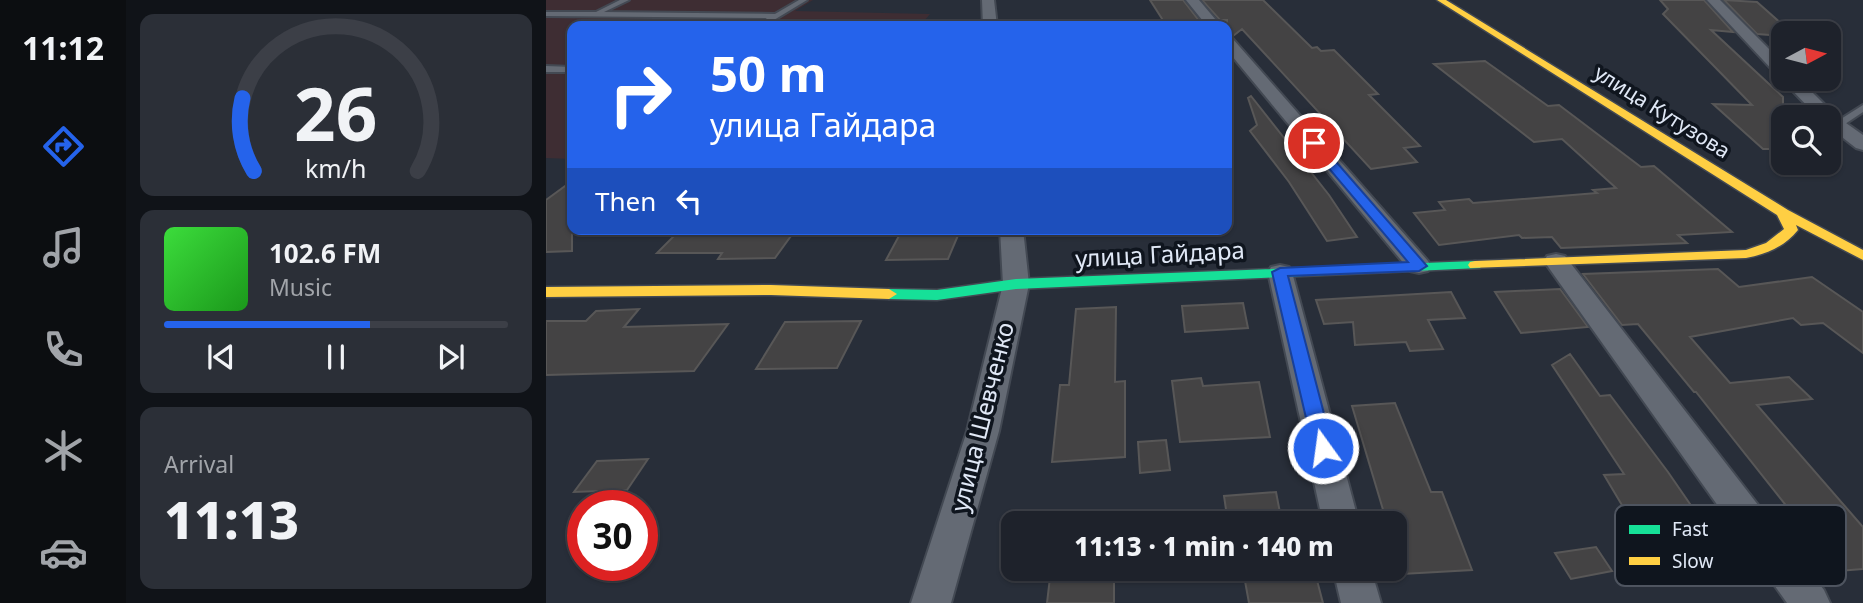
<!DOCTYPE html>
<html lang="en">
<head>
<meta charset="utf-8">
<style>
	body { margin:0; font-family:"Noto Sans",sans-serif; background:#2b2f37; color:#f1f3f6; height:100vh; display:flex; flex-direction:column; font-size:26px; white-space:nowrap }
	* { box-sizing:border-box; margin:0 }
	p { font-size:23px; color:#a1a4a9 }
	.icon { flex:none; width:38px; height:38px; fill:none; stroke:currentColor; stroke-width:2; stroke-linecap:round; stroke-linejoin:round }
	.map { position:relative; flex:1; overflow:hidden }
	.side { display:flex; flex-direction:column; gap:14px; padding:14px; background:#101318; width:420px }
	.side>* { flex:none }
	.guide { position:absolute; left:21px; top:21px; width:665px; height:214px; border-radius:14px; box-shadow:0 2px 5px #0004,0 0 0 2px #3c3f47; background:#2563eb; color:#fff; overflow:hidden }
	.needle { width:46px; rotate:83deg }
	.buttons { position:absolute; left:1225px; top:21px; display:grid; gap:14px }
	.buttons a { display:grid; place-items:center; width:70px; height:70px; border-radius:14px; background:#1e222b; box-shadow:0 2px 5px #0004,0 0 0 2px #3c3f47; font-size:35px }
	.speed { position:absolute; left:21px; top:490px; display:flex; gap:14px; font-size:35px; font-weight:700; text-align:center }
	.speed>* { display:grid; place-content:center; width:91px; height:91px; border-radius:50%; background:#1e222b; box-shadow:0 2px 5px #0004,0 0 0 2px #3c3f47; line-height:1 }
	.speed .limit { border:10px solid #d22; background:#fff; color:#111 }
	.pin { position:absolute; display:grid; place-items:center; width:60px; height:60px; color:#fff; margin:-30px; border:4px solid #fff; border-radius:50%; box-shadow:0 2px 7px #0007 }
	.me { position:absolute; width:77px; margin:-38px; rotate:346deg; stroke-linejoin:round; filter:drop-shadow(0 0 5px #0008) }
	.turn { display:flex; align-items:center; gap:24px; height:147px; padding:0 28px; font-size:32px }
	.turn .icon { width:91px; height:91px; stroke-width:2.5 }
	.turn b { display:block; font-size:49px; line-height:60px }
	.then { display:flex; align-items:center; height:66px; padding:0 28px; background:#0003; gap:14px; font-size:26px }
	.big { font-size:52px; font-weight:800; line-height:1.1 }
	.side .card { flex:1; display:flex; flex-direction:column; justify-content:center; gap:10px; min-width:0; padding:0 24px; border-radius:14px; background:#2b2f37 }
	.side .dial { align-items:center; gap:0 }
	.dial svg { height:182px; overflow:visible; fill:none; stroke:#3c3f47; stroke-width:7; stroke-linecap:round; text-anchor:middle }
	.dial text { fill:#f1f3f6; stroke:none }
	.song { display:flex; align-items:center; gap:21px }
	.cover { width:84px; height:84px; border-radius:10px; background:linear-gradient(135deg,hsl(120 70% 55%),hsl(120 70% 35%)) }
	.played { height:7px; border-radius:4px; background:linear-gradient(90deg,#2563eb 60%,#3c3f47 60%) }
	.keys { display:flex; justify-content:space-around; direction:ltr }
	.trip { position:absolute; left:455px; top:511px; width:406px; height:70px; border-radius:14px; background:#1e222b; box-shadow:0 2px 5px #0004,0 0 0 2px #3c3f47; font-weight:800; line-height:70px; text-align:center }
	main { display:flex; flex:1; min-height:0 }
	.menu { display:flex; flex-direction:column; width:126px; justify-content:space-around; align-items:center; background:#0c0e11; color:#a1a4a9 }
	.menu .icon { width:49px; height:49px }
	.menu .active { color:#2563eb }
	.menu b { font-size:32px; color:#f1f3f6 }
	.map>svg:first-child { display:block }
	.industrial { fill:#3e2d33 }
	.building { fill:#444344; stroke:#585757; stroke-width:2 }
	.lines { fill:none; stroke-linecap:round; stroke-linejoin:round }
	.lane-casing { stroke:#434953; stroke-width:4 }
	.street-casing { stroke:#434953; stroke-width:4 }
	.fast-casing { stroke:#434953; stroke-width:3 }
	.slow-casing { stroke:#434953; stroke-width:3 }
	.lane { fill:#646a74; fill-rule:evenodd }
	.street { fill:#646a74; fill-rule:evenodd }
	.fast { fill:#16e098; fill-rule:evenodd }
	.slow { fill:#ffcf43; fill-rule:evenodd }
	.route { fill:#2563eb; stroke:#184099; stroke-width:2 }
	.labels { text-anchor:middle; stroke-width:7; stroke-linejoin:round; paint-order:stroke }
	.far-street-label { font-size:21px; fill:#e0e8f6; stroke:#0f151e }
	.street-label { font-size:24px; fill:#e0e8f6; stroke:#0f151e }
	.key { fill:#0f151e; stroke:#4e545f; stroke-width:2 }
	.key-label { font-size:19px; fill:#e0e8f6 }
</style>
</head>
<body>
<main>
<nav class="menu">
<b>11:12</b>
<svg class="icon active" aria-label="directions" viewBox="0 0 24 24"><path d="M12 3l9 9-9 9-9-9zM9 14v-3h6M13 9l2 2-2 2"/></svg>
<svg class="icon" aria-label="music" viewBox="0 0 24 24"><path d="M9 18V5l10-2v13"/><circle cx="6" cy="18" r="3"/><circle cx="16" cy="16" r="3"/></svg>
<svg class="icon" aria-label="phone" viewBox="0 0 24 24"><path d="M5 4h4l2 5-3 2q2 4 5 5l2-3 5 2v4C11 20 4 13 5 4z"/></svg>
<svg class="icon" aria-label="climate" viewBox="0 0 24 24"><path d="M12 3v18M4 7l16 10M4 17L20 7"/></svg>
<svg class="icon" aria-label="car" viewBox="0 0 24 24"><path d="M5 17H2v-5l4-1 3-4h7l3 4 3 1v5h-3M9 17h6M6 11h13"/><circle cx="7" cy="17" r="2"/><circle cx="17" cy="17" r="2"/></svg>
</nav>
<section class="side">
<div class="card dial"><svg viewBox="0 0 100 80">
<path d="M14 69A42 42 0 1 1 86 69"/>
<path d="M14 69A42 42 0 0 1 9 37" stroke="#2563eb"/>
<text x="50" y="56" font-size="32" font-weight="700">26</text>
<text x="50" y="72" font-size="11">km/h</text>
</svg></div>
<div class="card">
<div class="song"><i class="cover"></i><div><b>102.6 FM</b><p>Music</p></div></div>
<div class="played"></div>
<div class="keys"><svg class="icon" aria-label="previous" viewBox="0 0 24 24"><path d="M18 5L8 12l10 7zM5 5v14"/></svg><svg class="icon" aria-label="pause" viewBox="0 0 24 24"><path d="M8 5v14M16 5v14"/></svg><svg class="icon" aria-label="next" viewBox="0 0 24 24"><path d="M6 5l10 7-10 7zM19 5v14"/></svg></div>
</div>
<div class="card"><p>Arrival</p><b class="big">11:13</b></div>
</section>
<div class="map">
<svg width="1317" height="603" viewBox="0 0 1317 603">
	<rect width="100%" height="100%" fill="#282e39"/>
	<path class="industrial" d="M0,0h267l-18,11 135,3 -10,12h-348v133l-26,-1z"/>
	<path class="building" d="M604,0h33l17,22 -34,3z
		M656,0h61l49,48 5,-1 4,4 13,-1 44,44 -9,1 51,51 -16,2 13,14 -46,7 -129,-140 -9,7 -6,-1v-15h-7z
		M1114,0h44l29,32 -22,-2 72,67v52h-20l-50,-45 39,1 -89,-91 5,-5z
		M1178,0l33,2 35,31h-9v3l-26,-2z
		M939,61l63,45 11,-1 82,62 13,-1 78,66 -54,3 9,8 -126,5 -9,-11 -30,1 -3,-3 -80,10 -25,-32 31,-3 -6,-8 30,-3 4,4 124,-10 -4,-3 23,-2 -54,-49 -28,3 -100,-78z
		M705,96l78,99 28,42 -30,4 -38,-59 -39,-51 7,-6 -9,-27z
		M26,181v70l-26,1v-52z
		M135,229h115l-21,29 -57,1 4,-6h-65z
		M413,233l-11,26 -62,1 14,-26z
		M1172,269l21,18 73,-10 51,35v41l-40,-30 -22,2 -8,-7 -103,19 40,46 59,-6 23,22 -55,6 106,122v42l-25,2 -142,-179h-2l-56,-68 -16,1 -39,-51z
		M1014,289l28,38 -67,6 -26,-41z
		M905,292l14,26 -37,2 15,29 -33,2 -4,-9 -51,3 -2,-23 -29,2 -8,-24z
		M697,303l5,25 -63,4 -3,-26z
		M570,307l-1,75 10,-1v76l-73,5 8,-77h9l7,-76z
		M93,309l-15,18 104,-3 -34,47 -148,4v-54h40l10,-10z
		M315,321l-24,47 -81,1 29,-47z
		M1024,354l30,42 10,-1 58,77 53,77 -71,3 -46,-77 20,-1 -72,-109z
		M655,378l2,8 56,-4 11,55 -90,5 -8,-61z
		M849,403l36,89h11l30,78 -70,4 -7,-25v-26h-8l-35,-117z
		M620,440l4,30 -30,3 -2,-31z
		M102,459l-21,31 -53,2 23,-31z
		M730,492l6,31h-54l-4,-27z
		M1050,547l16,24 -41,8 -16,-26z
		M505,569h63v34h-67z
		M688,569h80l9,34h-74l-6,-33z"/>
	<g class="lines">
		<g class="lane-casing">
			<path id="lane" d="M74,0h9l-25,12 171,2 24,-14h8l-43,26h-9l12,-8 -221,-2v-4h50z
				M0,66l26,1v5h-26z
				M1317,105v7l-24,16h-6v-4z"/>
		</g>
		<g class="street-casing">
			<path id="street" d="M436,0h12l3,26h-14z
				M640,0h13l22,26h-14z
				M1161,0h13l63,63v14l-6,-2z
				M681,37l5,1 196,223 3,5 -3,5 -9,2 -9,-2 -183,-221z
				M1237,77l16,2 37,37 27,19v15l-7,-2 -27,-21v-10h-11l-34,-35z
				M454,229h23l6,55 -30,147 -48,172h-40l56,-172 36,-147z
				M1010,254l9,2 259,334 6,13h-43l-243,-342 3,-5z
				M734,265l9,2 3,5 67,251h-36l-55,-251 3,-5z
				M787,569h38l10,34h-40z"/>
		</g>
		<g class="fast-casing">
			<path id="fast" d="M929,261l5,1 2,3 -2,3 -464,21 -79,11 -48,-1 -8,-5 8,-5 48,1 79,-11z"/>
		</g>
		<g class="slow-casing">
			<path id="slow" d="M891,0h9l342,210 75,40v10l-67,-35 2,5c-14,17 -31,24 -52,28l-276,10 -2,-3 2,-3 5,-1 271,-11 20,-7 18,-14 -7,-14z
				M225,285l118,4 8,5 -8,5 -118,-4 -225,2v-10z"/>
		</g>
		<use href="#lane" class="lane"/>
		<use href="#street" class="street"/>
		<use href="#fast" class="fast"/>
		<use href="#slow" class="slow"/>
	</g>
	<path class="route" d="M764,141h8l109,125 -8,5 -131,5 45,172 -3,6 -7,2 -7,-2 -3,-6 -41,-176 8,-4 128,-6 -98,-116z"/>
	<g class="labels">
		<g class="far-street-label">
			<text transform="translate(1116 112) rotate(32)" y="7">улица Кутузова</text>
		</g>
		<g class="street-label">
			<text transform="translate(614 255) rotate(-3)" y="8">улица Гайдара</text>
			<text transform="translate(437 417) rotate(-76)" y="8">улица Шевченко</text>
		</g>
	</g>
	<rect x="1069" y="505" width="231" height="81" rx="10" class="key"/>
	<rect x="1083" y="525" width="31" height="9" fill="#16e098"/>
	<rect x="1083" y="557" width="31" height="8" fill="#ffcf43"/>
	<g class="key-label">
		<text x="1126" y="536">Fast</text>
		<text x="1126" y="568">Slow</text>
	</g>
</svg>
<div class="buttons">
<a><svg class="needle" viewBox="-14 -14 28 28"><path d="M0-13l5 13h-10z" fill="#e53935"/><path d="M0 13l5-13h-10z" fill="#a1a4a9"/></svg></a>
<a><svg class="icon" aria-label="search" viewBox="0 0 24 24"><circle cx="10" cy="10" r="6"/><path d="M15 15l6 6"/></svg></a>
</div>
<div class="speed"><div class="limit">30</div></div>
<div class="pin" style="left:768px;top:143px;background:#d93025"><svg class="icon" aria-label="arrive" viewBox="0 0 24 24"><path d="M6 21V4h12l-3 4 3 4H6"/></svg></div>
<svg class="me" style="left:777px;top:448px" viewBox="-20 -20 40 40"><circle r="17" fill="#2563eb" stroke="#fff" stroke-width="3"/><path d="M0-11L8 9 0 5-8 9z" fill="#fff"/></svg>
<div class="trip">11:13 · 1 min · 140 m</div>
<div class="guide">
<div class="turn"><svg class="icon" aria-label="right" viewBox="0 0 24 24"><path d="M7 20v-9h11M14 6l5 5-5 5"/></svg><div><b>50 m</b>улица Гайдара</div></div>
<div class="then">Then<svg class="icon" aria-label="left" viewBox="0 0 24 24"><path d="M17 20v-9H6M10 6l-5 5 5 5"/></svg></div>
</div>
</div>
</main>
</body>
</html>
